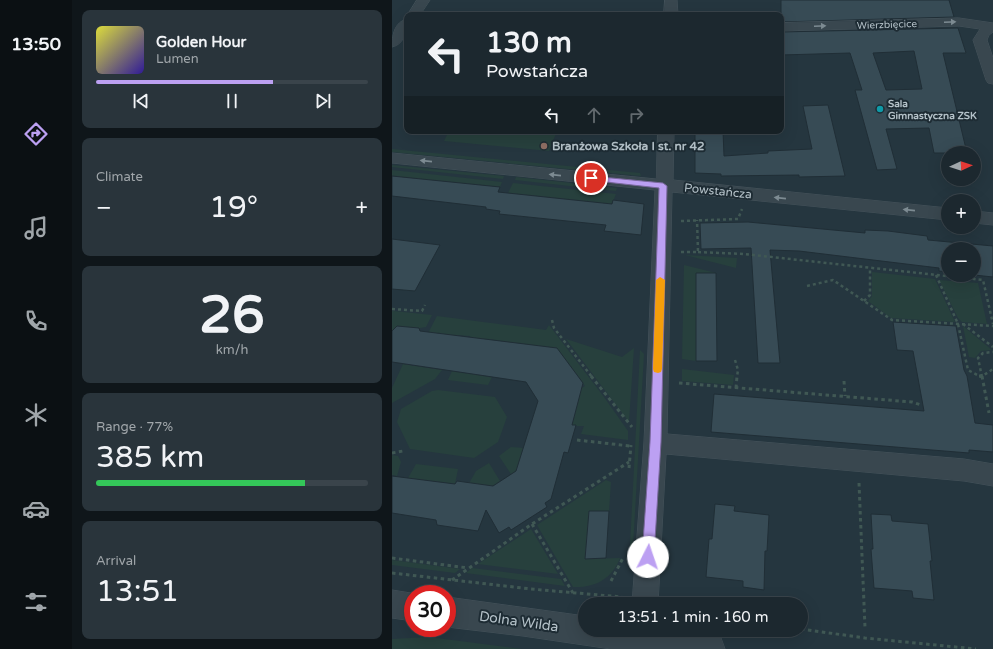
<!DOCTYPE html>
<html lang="en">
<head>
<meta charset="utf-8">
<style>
	body { margin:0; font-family:"Varela Round",sans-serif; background:#29343b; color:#f1f3f6; height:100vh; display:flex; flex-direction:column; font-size:15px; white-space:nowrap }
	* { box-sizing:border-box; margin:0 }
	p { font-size:13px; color:#a0a6aa }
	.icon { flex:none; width:22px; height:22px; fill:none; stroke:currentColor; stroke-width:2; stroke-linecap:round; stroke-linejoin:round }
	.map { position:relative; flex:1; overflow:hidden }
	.side { display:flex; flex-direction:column; gap:10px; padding:10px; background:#0f161a; width:320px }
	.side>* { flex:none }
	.top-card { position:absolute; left:12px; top:12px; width:380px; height:122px; border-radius:8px; box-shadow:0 4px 16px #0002,0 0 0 1px #3a444b; background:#1c282f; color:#f1f3f6; overflow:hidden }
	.needle { width:26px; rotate:87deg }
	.tools { position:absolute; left:549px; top:146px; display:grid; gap:8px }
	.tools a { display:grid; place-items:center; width:40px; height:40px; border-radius:50%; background:#1c282f; box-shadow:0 4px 16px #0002,0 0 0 1px #3a444b; font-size:20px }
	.speed { position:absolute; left:12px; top:585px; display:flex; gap:8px; font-size:20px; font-weight:700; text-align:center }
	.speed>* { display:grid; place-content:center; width:52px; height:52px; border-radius:50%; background:#1c282f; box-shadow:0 4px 16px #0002,0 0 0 1px #3a444b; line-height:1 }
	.speed .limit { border:6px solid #d22; background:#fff; color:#111 }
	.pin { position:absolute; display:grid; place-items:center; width:34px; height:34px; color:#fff; margin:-17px; border:2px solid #fff; border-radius:50%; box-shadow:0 1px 4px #0007 }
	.me { position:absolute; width:44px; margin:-22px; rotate:4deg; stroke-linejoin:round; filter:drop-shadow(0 0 3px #0008) }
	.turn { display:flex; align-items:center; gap:14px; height:84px; padding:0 16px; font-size:18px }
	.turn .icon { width:52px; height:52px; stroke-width:2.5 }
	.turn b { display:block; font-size:28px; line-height:34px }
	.lanes { display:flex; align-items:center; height:38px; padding:0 16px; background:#0003; justify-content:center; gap:20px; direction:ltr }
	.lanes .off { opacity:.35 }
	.big { font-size:30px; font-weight:600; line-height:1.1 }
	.side .widget { flex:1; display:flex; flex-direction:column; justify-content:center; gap:6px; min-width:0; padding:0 14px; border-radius:8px; background:#29343b }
	.side .dial { align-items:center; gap:0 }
	.dial b { font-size:52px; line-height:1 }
	.song { display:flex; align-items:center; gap:12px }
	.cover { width:48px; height:48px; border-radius:6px; background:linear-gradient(135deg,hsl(60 70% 55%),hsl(250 70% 35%)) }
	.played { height:4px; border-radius:2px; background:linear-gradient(90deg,#bca0f2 65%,#3a444b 65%) }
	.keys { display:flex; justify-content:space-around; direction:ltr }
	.heat { display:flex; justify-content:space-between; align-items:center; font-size:22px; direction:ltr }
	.charge { height:6px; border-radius:3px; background:linear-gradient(90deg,#34c759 77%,#3a444b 0) }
	.trip { position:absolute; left:186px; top:597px; width:230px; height:40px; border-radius:20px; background:#1c282f; box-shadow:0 4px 16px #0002,0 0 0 1px #3a444b; font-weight:600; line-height:40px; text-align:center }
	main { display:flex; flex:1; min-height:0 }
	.tab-bar { display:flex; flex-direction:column; width:72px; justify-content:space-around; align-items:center; background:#0b1013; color:#a0a6aa }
	.tab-bar .icon { width:28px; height:28px }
	.tab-bar .current { color:#bca0f2 }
	.tab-bar b { font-size:18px; color:#f1f3f6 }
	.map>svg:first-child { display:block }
	.green { fill:#27403d }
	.building { fill:#374b55; stroke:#202e36; fill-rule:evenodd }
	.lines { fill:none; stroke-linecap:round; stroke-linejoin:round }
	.minor-casing { stroke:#45535b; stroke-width:1 }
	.tertiary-casing { stroke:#45535b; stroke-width:1 }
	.path-far1 { stroke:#405854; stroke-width:2.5; stroke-dasharray:3 3; stroke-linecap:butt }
	.path { stroke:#405854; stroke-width:3; stroke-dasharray:3.5 3.5; stroke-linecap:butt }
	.minor { fill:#39474f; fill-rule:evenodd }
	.tertiary { fill:#39474f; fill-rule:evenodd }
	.oneway { fill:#7d8b92 }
	.route { fill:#bca0f2; stroke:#7a689d }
	.slow { fill:#f59e0b }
	.culture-dot { fill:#0f9aa8; stroke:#1e2c34; stroke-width:1.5 }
	.education-dot { fill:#8d6e63; stroke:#1e2c34; stroke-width:1.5 }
	.labels { text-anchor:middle; stroke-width:4; stroke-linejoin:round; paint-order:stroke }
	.far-street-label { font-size:10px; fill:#b5c2c9; stroke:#1e2c34 }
	.far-poi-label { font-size:10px; font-weight:bold; fill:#b5c2c9; stroke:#1e2c34; text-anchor:start }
	.poi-label { font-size:12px; font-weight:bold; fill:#b5c2c9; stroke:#1e2c34; text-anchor:start }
	.street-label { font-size:12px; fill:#b5c2c9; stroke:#1e2c34 }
	.near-street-label { font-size:14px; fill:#b5c2c9; stroke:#1e2c34 }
</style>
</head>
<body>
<main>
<nav class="tab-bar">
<b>13:50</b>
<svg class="icon current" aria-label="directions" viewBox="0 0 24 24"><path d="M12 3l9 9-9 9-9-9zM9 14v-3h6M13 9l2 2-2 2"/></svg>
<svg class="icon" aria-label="music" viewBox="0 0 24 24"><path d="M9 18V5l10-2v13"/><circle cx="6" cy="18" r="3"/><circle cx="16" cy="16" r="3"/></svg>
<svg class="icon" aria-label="phone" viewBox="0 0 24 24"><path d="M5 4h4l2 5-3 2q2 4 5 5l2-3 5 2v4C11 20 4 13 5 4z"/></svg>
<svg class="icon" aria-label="climate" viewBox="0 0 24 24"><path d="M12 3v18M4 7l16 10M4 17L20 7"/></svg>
<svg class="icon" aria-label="car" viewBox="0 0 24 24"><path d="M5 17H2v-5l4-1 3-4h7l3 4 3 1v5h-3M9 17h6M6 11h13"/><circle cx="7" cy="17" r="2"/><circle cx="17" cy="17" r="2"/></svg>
<svg class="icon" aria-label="filters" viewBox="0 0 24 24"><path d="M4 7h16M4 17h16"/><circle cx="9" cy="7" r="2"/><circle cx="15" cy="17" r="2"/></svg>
</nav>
<section class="side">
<div class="widget">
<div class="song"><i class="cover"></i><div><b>Golden Hour</b><p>Lumen</p></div></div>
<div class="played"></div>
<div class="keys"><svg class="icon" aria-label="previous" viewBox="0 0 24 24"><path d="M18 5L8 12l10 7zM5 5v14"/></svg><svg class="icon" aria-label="pause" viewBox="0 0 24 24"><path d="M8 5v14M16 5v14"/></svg><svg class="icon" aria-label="next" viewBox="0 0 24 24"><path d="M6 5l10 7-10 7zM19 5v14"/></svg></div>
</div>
<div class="widget"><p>Climate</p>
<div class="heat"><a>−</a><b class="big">19°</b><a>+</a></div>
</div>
<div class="widget dial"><b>26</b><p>km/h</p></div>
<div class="widget"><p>Range · 77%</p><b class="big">385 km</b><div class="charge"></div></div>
<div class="widget"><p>Arrival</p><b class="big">13:51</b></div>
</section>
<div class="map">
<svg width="601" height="649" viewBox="0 0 601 649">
	<rect width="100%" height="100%" fill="#25363f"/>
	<path class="green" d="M57,131h108l-8,20 -105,-10z
		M0,149l248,24 1,3 -249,-24z
		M0,165l112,11 -1,3 -111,-12z
		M0,170l110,12 -2,5 -108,-11z
		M124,177l101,11 -1,3 -101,-11z
		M121,183l103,11 -4,10 -104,-11z
		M293,255l52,3 -1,10z
		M292,265l32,8h-20v88l-14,-2z
		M480,272l63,7 20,43 -64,-4 -23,-17 4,-5z
		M547,280l39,3 9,41 -25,-2 -4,-4z
		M0,311h2l38,4 -6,12 -24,4 3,-4 -8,-1 -5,5z
		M45,316l109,14 3,-5 55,72 24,34v9l-47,-6 3,-8h-12v-32l13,-8 -27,-36 -70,-11 -17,1 -1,-4 -14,-1 -4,3 -14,-2 1,-4 -2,4 -10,-1z
		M571,326l29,24 -11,1 -6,7 -6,-1z
		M174,339l56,18 12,-9 -5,74z
		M248,350l4,4 -12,211h-3z
		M11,364l39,6 -7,9 -43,24v-15z
		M290,369l52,6 -1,10 -51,-4z
		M60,371l40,6 -4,8 -40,-5z
		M46,390l57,7 12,20 -9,25 -24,16 -64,-9 -13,-27 4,-13 31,-18z
		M119,447l13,1 -7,26h-6l-12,-18z
		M0,455l6,1 3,6 -4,14 -5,-1z
		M97,463l11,18 -11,7 -22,-1 9,-16z
		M24,464l42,5 -3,15 -47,-6z
		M214,480l5,2 -2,29h-19l-4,48 34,-1c-8,21 -25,30 -47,29l-36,-62z
		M139,529l27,45 -80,-10z
		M0,560l68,9 -5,4 -63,-8z
		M80,568l89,11 4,7 -99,-13z
		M37,637l93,12h-130v-10z"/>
	<path class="building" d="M389,0h168l5,17 -173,5z
		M566,28l8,25h-23l24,100h-33l-5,-25 -43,1 11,40 -20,1 -22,-80h7l-12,-37 -69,2v-23zM522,51l8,38 -36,1 -13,-37z
		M436,105l17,71 -46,1v-2l-78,1v-2l-26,-1v-42h28l1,25 44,-3v-2l44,-2 -9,-43z
		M0,176l108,11 -2,5 114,12 1,-4 31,4 -3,31 -37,-4 2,-6 -107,-11 1,-3 -14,-2v-2l-94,-11z
		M356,222l117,11v-3l23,1 39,5 1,4 65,6v31l-19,-2v-26h-26v23l-9,-1v-3l-140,-17 -29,-1 10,113h-22l-7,-115 -50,1 -1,-26z
		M0,239l48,6 -25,46 -23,-2z
		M304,273h20l1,88h-21z
		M501,322l63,4 8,44 3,6 8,47 18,2v27l-24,-2v3l-258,-21 3,-38 210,17 -11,-60 -16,-1z
		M5,326l22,2 1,3 137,17 26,35 -11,42h4l-8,28 -4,-1 -13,47 -6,4 2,4 -36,23 -2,-3 -10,6 -13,-23 -8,21 -41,-6 -1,-5 -44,-7v-37l63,8 2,-3 36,5 23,-15 22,-70 -12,-19 -134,-20v-31z
		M323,504l20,2 -1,5 35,4 -2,36h-2l-1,39 -21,-3v-6l-37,-4 3,-38h3z
		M197,511h20l-3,47 -21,1z
		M479,514l20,1 1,6 36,3 4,37h-2l4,39 -21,-2 -1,-7 -38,-3 -3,-39h2z"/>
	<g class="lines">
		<g class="minor-casing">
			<path id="minor" d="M25,0h13l-10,15 -13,1z
				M273,0h12l1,15h-14z
				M567,18l34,5v9l-4,3 -2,5 6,18v26l-5,-1 -2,-3 -13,-40 7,-11 -21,-3 -178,5v-8z
				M15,19c0,11 -2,25 -15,28 0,-11 2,-25 15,-28z
				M266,131h16l-1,49 275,28v12l-276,-28 -5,242 297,25 29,5v22l-29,-5 -298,-27 -8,150h-26l12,-162 11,-252 -263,-27v-10l264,26z
				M582,211l19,2v12l-19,-2z"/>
		</g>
		<g class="tertiary-casing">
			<path id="tertiary" d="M0,590l25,4h-4v27l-21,-3z
				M55,597l138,19v14h98l27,4 11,4 4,11h-114l-88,-13 -76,-9z"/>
		</g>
		<path class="path-far1" d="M289,221l57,-2 4,-10
			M289,252h17l-1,-32
			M306,252l46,2 239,26 10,44
			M544,275l22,49 10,46 13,7 12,-8
			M415,286l26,-6 59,40 101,6
			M472,301l6,-6v-27
			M0,309l30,2 3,-6
			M160,320l2,8 38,49
			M571,324l30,23
			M343,360l3,10 -1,7
			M590,377l-4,-19 5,-5 10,-1"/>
		<path class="path" d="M199,376l41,51
			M587,376h3
			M590,376l7,37
			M452,381l1,15
			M287,383l233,19 9,3
			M344,388l1,-12
			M185,440l53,6
			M0,453l11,-2
			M237,468l2,-23
			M467,483l6,145
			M140,524l41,69
			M0,558l76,10
			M0,573l139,16 91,8
			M60,580l80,-56 97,-62
			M219,581l12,-23
			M409,629l64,9 111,11"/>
		<use href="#minor" class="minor"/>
		<use href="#tertiary" class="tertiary"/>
	</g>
	<defs><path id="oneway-solid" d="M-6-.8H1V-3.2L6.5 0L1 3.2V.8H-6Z"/></defs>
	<g class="oneway">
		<use href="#oneway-solid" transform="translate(558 22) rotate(-2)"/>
		<use href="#oneway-solid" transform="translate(428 26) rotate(-2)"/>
		<use href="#oneway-solid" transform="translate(34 161) rotate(-174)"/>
		<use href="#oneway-solid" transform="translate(163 175) rotate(-174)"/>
		<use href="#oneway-solid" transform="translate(388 198) rotate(-174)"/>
		<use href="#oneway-solid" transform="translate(517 210) rotate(-174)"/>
	</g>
	<path class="route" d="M199,176l72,7 4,3 -6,256 -7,115 -2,4 -4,2 -4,-2 -2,-4 8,-115 9,-254 -71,-8 -1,-2z"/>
	<path class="slow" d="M268,277l5,3 -3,89 -1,3 -3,1 -4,-1 -1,-3 3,-89z"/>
	<circle class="culture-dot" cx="488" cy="109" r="4"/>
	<circle class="education-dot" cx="152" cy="146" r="4"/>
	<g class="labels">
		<g class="far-street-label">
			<text transform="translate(495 24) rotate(-2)" y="4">Wierzbięcice</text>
		</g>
		<g class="far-poi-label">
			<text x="496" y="107">Sala<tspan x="496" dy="12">Gimnastyczna ZSK</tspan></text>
		</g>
		<g class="poi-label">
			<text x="160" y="150">Branżowa Szkoła I st. nr 42</text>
		</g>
		<g class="street-label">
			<text transform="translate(326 191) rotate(6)" y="4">Powstańcza</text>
		</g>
		<g class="near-street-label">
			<text transform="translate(127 621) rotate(8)" y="5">Dolna Wilda</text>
		</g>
	</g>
</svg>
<div class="tools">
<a><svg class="needle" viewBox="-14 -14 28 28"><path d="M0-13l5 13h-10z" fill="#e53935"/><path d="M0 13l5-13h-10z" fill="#a0a6aa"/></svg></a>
<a>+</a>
<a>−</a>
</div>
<div class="speed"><div class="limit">30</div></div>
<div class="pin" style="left:199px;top:178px;background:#d93025"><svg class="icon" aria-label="arrive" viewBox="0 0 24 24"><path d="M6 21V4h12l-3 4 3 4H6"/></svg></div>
<svg class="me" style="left:256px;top:557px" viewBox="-20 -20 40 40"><circle r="19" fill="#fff"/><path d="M0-13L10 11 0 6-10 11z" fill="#bca0f2"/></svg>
<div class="trip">13:51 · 1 min · 160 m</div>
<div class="top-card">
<div class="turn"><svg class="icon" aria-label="left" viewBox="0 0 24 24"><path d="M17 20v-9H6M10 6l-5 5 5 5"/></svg><div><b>130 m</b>Powstańcza</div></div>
<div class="lanes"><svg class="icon" aria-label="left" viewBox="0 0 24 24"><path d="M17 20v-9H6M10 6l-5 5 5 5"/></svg><svg class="icon off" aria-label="ahead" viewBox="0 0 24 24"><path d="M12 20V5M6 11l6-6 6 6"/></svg><svg class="icon off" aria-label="right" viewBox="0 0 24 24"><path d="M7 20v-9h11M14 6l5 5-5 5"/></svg></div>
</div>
</div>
</main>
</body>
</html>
